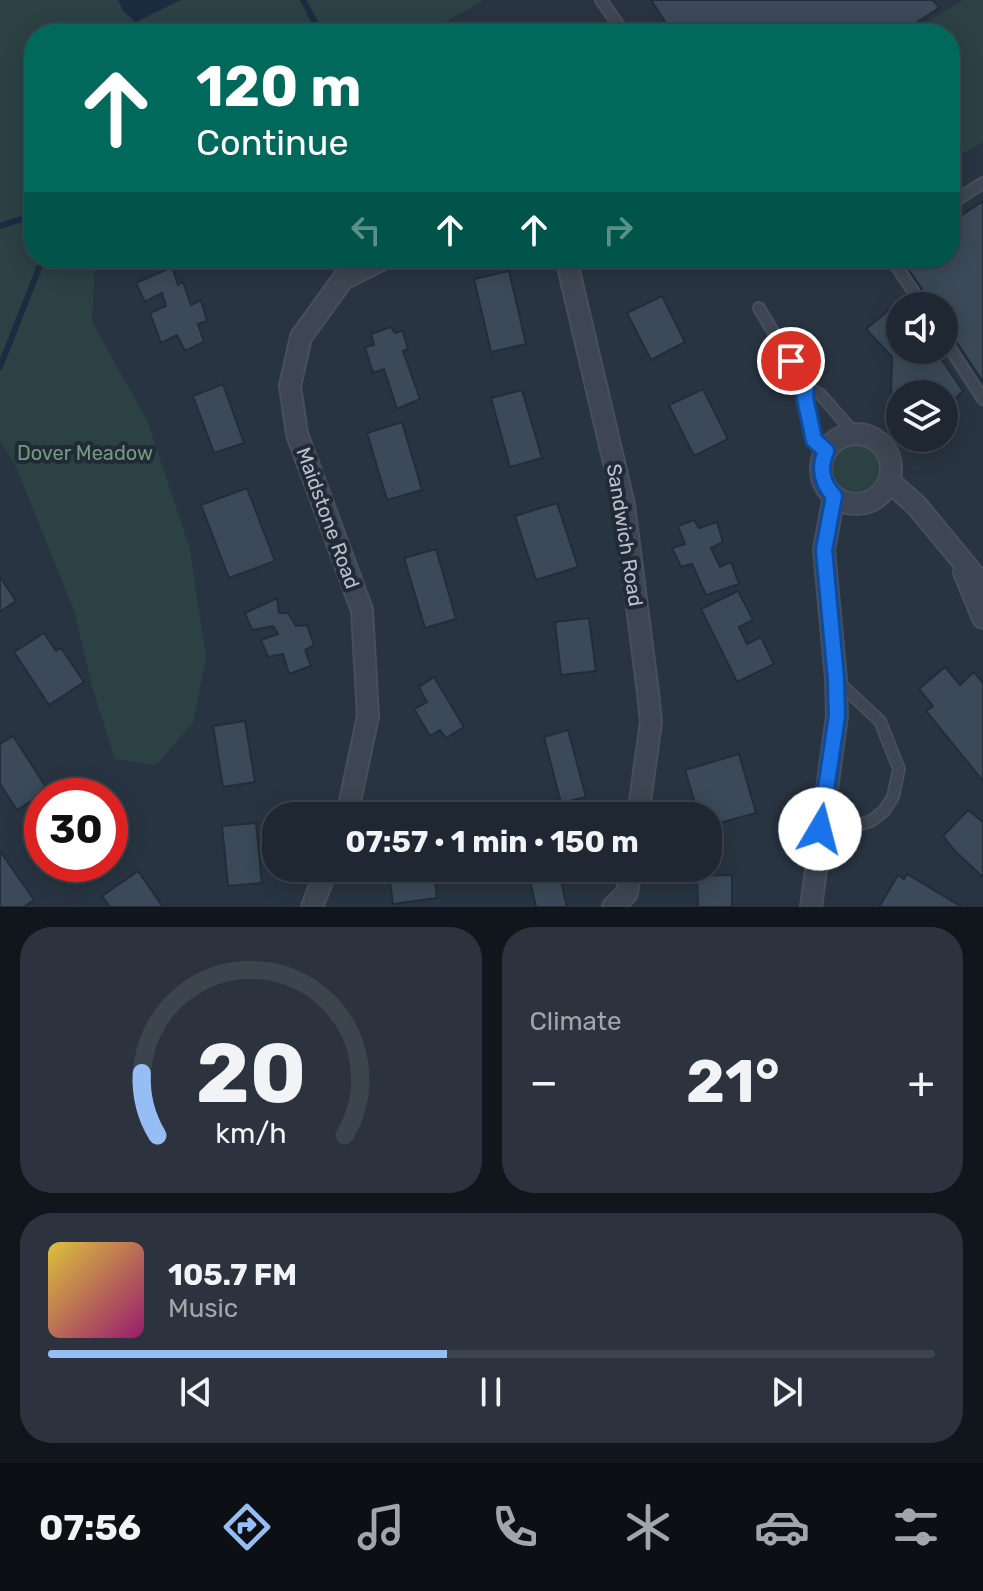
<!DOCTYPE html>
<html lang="en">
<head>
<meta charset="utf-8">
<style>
	body { margin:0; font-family:Rubik,sans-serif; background:#2c333e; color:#f1f3f6; height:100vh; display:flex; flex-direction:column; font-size:30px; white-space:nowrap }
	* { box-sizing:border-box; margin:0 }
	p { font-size:26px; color:#a1a5ac }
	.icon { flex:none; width:44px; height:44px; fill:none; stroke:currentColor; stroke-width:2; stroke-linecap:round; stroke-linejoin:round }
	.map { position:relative; height:907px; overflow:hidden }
	.sheet { display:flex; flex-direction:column; gap:20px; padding:20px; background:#11151c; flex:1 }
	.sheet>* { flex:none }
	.hud { position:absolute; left:24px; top:24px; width:936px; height:244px; border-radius:32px; box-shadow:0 4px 20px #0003,0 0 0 2px #3c444d; background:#00695c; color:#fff; overflow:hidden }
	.tools { position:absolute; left:886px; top:292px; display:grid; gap:16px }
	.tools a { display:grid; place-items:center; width:72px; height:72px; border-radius:50%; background:#1f2732; box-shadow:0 4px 20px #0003,0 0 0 2px #3c444d; font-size:40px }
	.speed { position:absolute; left:24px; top:778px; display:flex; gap:16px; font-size:40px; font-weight:700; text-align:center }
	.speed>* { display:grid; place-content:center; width:104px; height:104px; border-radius:50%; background:#1f2732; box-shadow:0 4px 20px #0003,0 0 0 2px #3c444d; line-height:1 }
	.speed .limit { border:12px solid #d22; background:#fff; color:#111 }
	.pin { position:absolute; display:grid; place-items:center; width:68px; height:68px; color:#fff; margin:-34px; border:4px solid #fff; border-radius:50%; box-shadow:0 2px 8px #0007 }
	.me { position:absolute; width:88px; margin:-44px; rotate:8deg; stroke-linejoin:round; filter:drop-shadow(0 0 6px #0008) }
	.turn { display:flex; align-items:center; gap:28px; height:168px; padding:0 40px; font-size:36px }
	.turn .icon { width:104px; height:104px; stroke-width:2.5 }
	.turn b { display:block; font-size:56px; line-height:68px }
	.lanes { display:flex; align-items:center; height:76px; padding:0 40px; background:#0003; justify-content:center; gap:40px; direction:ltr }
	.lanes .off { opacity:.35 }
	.big { font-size:60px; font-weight:700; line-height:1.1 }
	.sheet .widget { flex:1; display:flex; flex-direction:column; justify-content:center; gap:12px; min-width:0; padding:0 28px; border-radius:32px; background:#2c333e }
	.sheet .dial { align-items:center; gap:0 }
	.dial svg { height:208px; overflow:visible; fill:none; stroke:#3c444d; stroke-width:7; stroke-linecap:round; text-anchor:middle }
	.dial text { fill:#f1f3f6; stroke:none }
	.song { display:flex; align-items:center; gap:24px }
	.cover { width:96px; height:96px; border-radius:12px; background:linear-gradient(135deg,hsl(50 70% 55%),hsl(320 70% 35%)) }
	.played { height:8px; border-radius:4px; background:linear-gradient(90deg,#97bef4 45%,#3c444d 45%) }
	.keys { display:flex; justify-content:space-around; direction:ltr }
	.heat { display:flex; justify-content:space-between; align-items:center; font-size:44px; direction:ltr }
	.sheet .tiles { flex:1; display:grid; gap:20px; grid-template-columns:1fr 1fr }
	.widget:last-child { grid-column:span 2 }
	.trip { position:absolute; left:262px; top:802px; width:460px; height:80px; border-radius:32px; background:#1f2732; box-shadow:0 4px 20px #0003,0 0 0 2px #3c444d; font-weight:700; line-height:80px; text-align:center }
	.dock { display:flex; height:128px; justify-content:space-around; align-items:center; background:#0c1014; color:#a1a5ac }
	.dock .icon { width:56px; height:56px }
	.dock .active { color:#97bef4 }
	.dock b { font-size:36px; color:#f1f3f6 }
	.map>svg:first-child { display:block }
	.green { fill:#2b4143 }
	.water { fill:#1b2c40 }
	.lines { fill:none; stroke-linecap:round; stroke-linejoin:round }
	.stream { stroke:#1b2c40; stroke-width:6 }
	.building { fill:#3b4958; stroke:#232d39; stroke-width:2 }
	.lane-casing { stroke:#474f5b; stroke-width:14 }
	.street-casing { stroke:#474f5b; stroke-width:24 }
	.lane { stroke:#3d4652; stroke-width:10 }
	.street { stroke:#3d4652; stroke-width:20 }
	.route-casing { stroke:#114b97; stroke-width:20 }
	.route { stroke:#1a73e8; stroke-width:14 }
	.labels { text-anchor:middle; stroke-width:8; stroke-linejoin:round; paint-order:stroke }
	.park-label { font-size:20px; fill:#729b7b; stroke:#212b37 }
	.street-label { font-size:20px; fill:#bac1cc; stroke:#212b37 }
</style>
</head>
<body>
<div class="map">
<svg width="983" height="907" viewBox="0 0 983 907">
	<rect width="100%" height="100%" fill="#293442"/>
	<path class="green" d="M0,0h484l-60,34h-390v224h61l-3,64 55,98 43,129 16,109 -13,65 -37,42 -41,-6 -22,-69 -19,-79 -59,-147 -15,-23z
		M963,0h20v142l-33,19v-127h-42z
		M831 469a25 25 0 1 1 50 0a25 25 0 1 1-50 0Z"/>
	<path class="water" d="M118,0h63l-45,22 -13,-11z"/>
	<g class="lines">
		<path class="stream" d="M303,0l18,34
			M133,30l3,-8
			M0,226l34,-11
			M0,367l43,-109"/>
	</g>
	<path class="building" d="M651,0h282l6,8 -40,26h-226z
		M983,201v181l-39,-59v-17h-11l-32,-48h49v-35z
		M172,267l6,18 5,-3 8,23 10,-5 6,21 -9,3 6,18 -19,9 -8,-16 -16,8 -11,-30 16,-7 -4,-13 -17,9 -9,-19z
		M509,271l17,73 -35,8 -17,-73z
		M662,296l23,46 -34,18 -24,-47z
		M901,300l4,6h-5v44h35l28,41 -19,19v-16h-44v4l-9,-4 1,-37 -26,-28z
		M391,327l4,6 8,-2 5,18 -5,2 17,48 -23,10 -13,-40 -11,4 -8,-26 9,-2 -3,-11z
		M223,384l21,59 -30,10 -21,-57z
		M703,389l25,50 -34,17 -25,-51z
		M522,390l20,68 -32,9 -19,-69z
		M402,422l20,68 -35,10 -20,-67z
		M247,488l28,73 -46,17 -28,-73z
		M557,503l21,64 -42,13 -21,-64z
		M694,520l5,8 18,-6 6,20 -12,6 9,19 11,-5 8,22 -33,11 -14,-31 -11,3 -9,-19 13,-4 -7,-18z
		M436,549l20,70 -31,9 -21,-70z
		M0,577l16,24 -16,11z
		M738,591l15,29 -14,7 8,17 14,-7 13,27 -37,18 -36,-73z
		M277,598l2,15h9l8,13 11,-1 7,20 -9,5 6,16 -22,8 -6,-20 -15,3 -7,-17 17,-6 -5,-8 -21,4 -7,-17z
		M589,618l7,53 -35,4 -6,-53z
		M44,633l12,18 5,-3 23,34 -35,23 -35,-53z
		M945,667l15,18 14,-13 9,11v98l-57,-70 7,-5 -14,-17z
		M434,677l30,50 -18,11 -6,-8 -10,6 -16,-27 13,-7 -8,-15z
		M245,721l10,61 -32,5 -10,-61z
		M568,730l18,67 -25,6 -17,-66z
		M13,736l35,54 -31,20 -17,-26v-40z
		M739,754l17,59 -48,13v-10h-9l-14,-46z
		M968,810l15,12v55l-28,-26 -12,-15z
		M256,823l6,60 -34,3 -6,-60z
		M0,851l34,49 -10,7h-24z
		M388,868h31l2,13 14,-2 2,19 -44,6z
		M527,868h31l9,39h-31z
		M138,871l25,36h-53l-8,-11z
		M907,874l55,33h-83l19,-32 6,4z
		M732,875v32h-34l-1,-31z"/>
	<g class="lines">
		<g class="lane-casing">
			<path id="lane" d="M601,0l24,34
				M950,204l33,-21
				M891,258l32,48
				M759,308l47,79 14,7 35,40
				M944,339l39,60
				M806,387c-2,22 4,48 20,64
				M822,829l33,-3 16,-5 13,-10 9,-14 6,-28 -19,-48 -44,-41"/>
		</g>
		<g class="street-casing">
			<path id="street" d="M566,258l58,247 24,188 3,29 -13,94
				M821 469a35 35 0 1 1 70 0a35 35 0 1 1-70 0Z
				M889,481l28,25 66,80
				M964,572l19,46
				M347,816l21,-100 -6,-106 -65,-176 -7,-48 11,-49 42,-58 42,-21
				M312,907l15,-39
				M613,907l14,-14 4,-25
				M811,907l26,-191 -1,-37 -12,-129 10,-54"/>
		</g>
		<use href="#lane" class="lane"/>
		<use href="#street" class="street"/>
	</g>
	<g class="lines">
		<g class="route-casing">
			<path id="route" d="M791,361l15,26 -1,11 9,42 12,11c-7,17 -5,31 8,45l-10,54 12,129 1,37 -17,113"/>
		</g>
		<use href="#route" class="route"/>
	</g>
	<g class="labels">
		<g class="park-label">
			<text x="85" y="460">Dover Meadow</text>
		</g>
		<g class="street-label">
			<text transform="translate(328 518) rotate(70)" y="7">Maidstone Road</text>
			<text transform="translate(625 535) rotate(81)" y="7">Sandwich Road</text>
		</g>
	</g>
</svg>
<div class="tools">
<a><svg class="icon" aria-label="sound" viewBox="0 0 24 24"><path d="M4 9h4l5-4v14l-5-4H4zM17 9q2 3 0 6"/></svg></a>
<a><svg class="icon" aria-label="layers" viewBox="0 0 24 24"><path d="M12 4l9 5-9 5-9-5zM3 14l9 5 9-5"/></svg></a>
</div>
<div class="speed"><div class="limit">30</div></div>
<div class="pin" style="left:791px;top:361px;background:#d93025"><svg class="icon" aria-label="arrive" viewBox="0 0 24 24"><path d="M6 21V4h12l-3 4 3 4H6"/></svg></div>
<svg class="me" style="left:820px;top:829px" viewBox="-20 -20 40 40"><circle r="19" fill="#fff"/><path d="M0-13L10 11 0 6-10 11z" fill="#1a73e8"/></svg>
<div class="trip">07:57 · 1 min · 150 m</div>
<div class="hud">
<div class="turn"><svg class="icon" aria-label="ahead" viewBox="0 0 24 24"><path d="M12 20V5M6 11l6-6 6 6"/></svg><div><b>120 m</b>Continue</div></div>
<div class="lanes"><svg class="icon off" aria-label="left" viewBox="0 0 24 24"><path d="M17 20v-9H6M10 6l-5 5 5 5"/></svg><svg class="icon" aria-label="ahead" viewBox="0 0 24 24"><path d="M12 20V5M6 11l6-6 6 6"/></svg><svg class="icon" aria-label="ahead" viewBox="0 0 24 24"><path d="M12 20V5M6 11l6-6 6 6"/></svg><svg class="icon off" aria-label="right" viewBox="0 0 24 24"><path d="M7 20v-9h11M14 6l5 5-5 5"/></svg></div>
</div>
</div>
<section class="sheet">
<div class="tiles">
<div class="widget dial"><svg viewBox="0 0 100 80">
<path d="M14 69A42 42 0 1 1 86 69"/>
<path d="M14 69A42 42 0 0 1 8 45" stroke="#97bef4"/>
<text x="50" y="56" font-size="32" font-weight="700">20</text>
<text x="50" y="72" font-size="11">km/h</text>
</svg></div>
<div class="widget"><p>Climate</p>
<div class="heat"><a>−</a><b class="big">21°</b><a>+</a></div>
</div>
<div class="widget">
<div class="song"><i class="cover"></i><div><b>105.7 FM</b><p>Music</p></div></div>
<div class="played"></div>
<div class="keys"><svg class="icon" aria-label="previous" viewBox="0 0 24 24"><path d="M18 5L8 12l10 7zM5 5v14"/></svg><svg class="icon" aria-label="pause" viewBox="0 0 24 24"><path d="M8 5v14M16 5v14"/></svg><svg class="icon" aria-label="next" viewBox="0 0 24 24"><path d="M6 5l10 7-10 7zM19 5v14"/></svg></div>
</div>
</div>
</section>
<nav class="dock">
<b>07:56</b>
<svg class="icon active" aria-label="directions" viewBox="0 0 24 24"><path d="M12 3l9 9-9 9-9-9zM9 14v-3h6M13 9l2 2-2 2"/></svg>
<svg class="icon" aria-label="music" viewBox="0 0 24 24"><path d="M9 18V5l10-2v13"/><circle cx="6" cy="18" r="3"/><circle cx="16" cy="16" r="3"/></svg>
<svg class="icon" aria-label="phone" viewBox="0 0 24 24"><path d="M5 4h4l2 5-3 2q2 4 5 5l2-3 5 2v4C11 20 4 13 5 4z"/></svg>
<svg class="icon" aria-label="climate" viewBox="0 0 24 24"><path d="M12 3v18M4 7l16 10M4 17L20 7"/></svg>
<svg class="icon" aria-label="car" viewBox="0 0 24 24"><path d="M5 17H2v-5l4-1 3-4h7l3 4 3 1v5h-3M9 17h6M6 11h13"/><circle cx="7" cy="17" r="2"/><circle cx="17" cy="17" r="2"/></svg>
<svg class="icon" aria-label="filters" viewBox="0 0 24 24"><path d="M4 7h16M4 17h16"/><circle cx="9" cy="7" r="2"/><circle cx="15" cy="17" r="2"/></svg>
</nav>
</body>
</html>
